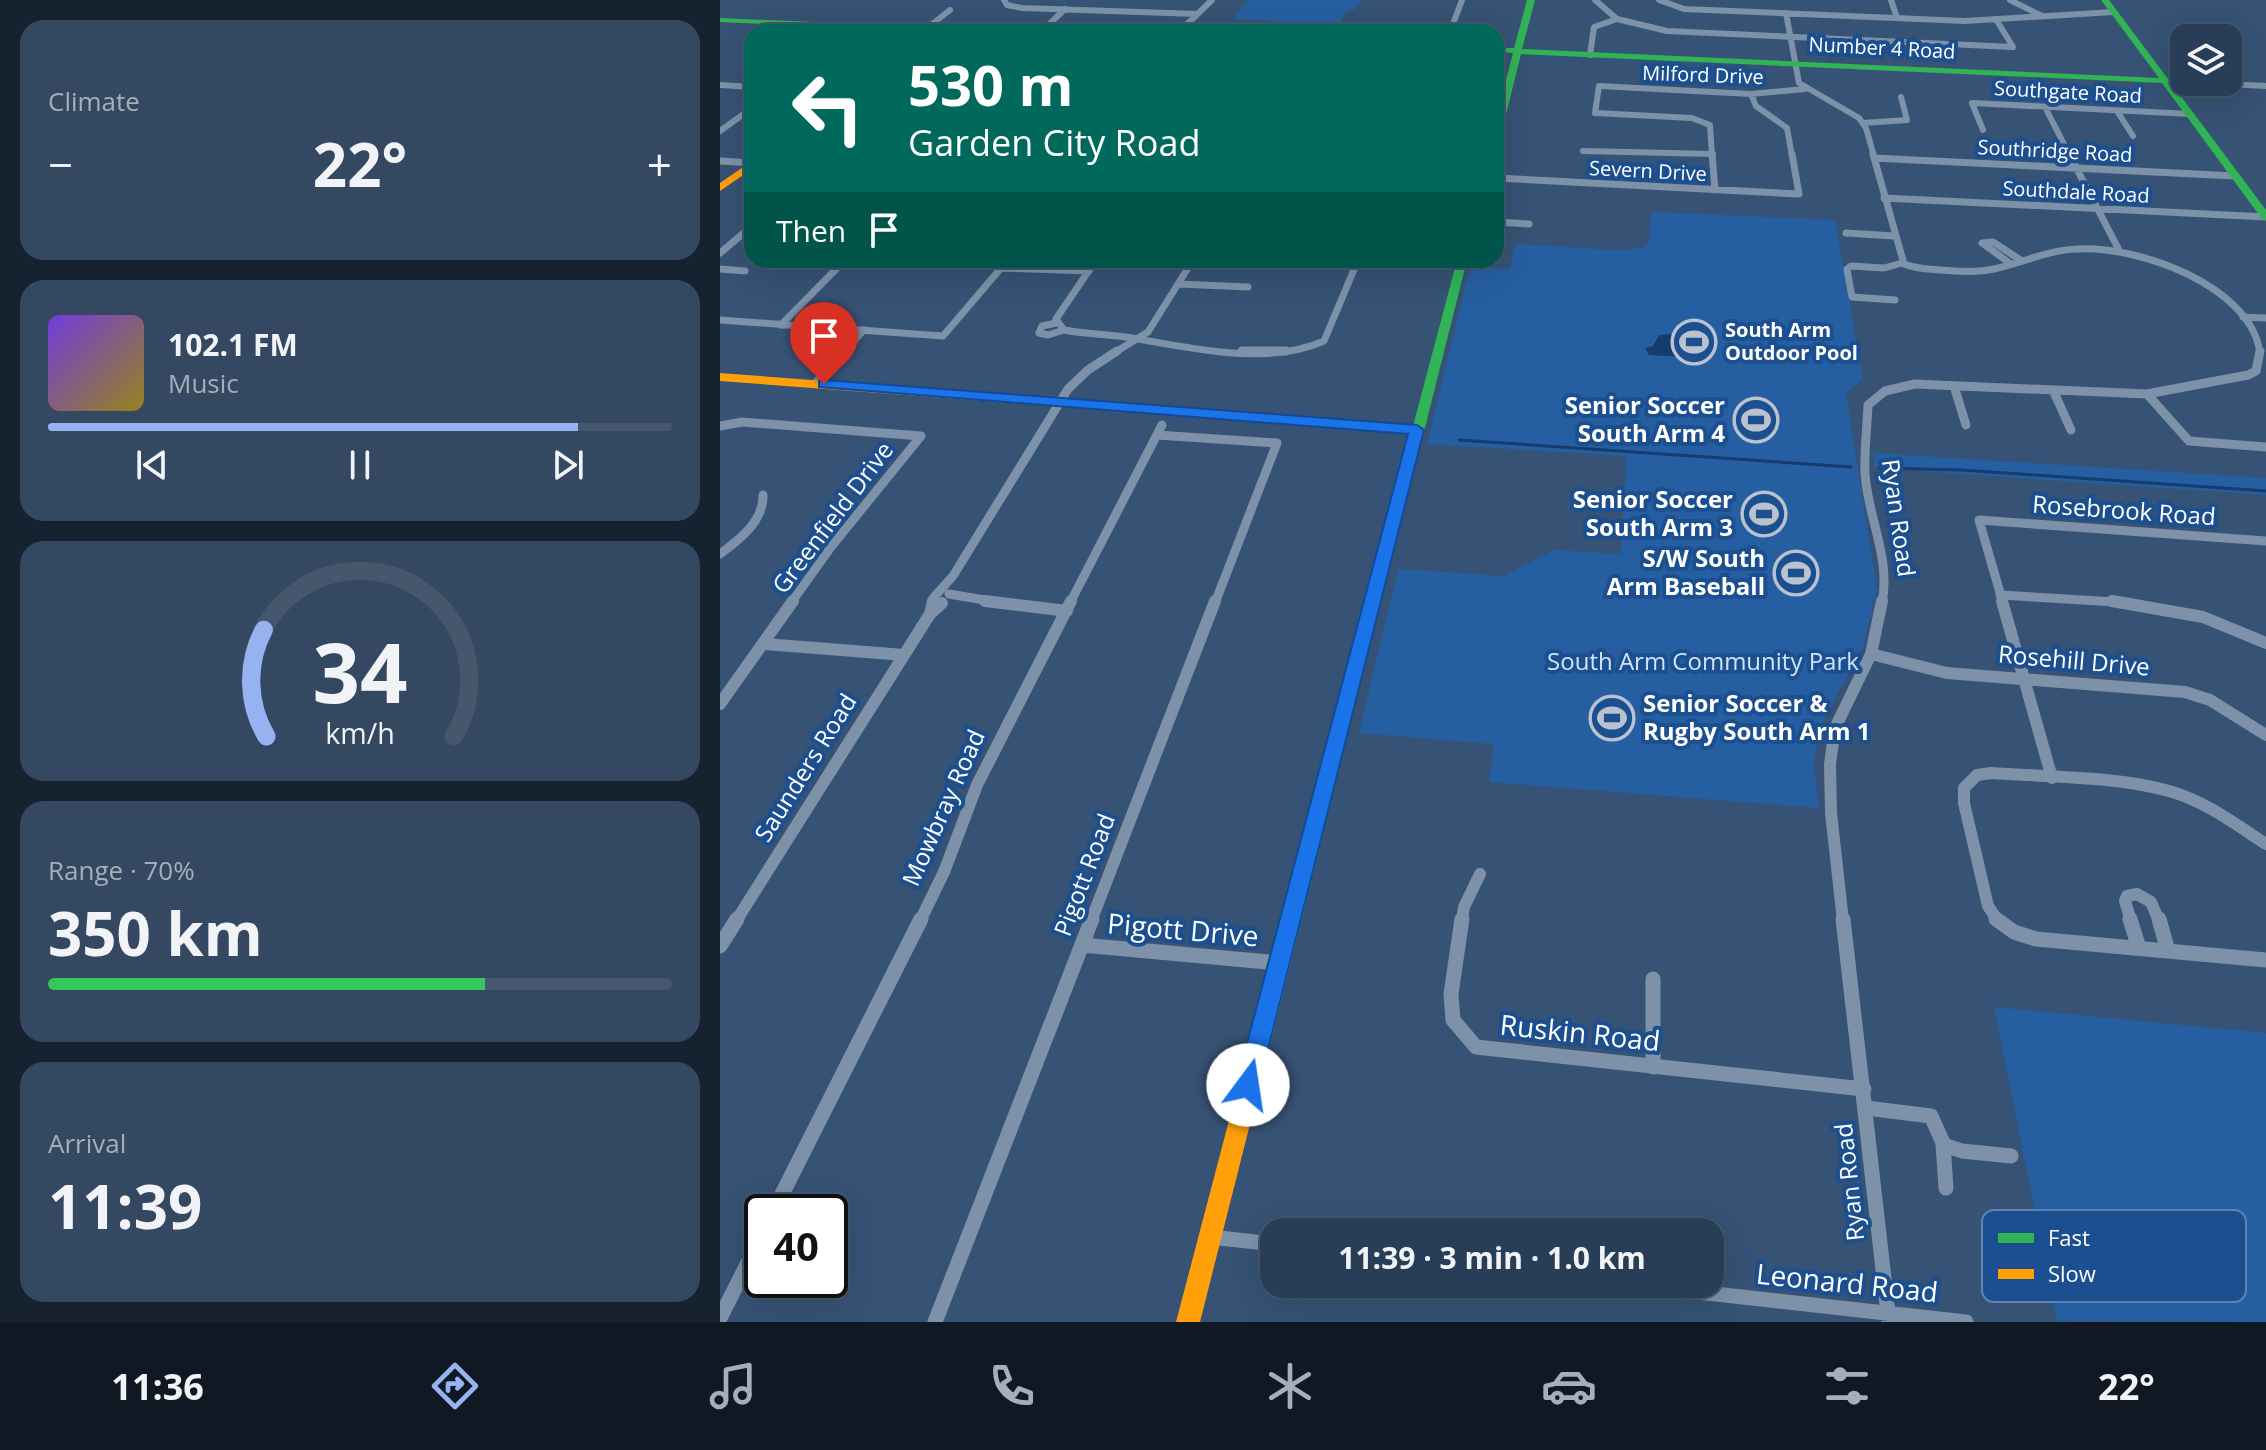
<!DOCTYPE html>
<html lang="en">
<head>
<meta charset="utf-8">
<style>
	body { margin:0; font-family:"Open Sans",sans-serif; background:#344961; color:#f1f3f6; height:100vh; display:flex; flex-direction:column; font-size:30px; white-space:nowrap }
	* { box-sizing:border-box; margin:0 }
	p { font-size:26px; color:#a5aeba }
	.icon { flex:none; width:44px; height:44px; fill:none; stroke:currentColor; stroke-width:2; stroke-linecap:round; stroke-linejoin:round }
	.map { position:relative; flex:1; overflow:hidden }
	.side { display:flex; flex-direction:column; gap:20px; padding:20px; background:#162230; width:720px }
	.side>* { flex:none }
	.top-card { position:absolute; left:24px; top:24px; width:760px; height:244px; border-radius:24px; box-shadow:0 8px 32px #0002,0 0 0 2px #44576d; background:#00695c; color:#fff; overflow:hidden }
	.controls { position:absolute; left:1450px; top:24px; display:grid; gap:16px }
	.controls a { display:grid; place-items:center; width:72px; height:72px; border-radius:16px; background:#283e57; box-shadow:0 8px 32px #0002,0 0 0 2px #44576d; font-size:40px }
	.speed { position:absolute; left:24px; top:1194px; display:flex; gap:16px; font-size:40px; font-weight:700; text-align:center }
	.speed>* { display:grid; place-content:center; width:104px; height:104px; border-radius:50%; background:#283e57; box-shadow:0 8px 32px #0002,0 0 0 2px #44576d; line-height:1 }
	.speed .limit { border:4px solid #111; border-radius:12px; background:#fff; color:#111 }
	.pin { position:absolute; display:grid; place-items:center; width:68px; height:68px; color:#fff; margin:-82px -34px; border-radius:50% 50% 50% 0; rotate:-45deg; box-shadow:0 0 8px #0007 }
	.pin .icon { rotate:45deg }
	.me { position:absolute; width:88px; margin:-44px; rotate:14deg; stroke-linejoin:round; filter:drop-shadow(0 0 6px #0008) }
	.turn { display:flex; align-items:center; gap:28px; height:168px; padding:0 32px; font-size:36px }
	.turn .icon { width:104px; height:104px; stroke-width:2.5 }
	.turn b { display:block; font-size:56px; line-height:68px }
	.then { display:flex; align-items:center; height:76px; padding:0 32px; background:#0003; gap:16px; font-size:30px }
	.big { font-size:60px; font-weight:700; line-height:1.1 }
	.side .widget { flex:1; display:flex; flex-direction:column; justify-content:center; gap:12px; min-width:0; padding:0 28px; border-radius:24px; background:#344961 }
	.side .dial { align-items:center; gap:0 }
	.dial svg { height:208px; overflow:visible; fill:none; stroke:#44576d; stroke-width:7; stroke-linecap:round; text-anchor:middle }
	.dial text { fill:#f1f3f6; stroke:none }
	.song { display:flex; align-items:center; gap:24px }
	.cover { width:96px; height:96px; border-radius:12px; background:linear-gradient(135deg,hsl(260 70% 55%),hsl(50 70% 35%)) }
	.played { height:8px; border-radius:4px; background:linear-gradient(90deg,#95b2f1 85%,#44576d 85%) }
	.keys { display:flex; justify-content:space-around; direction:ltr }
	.heat { display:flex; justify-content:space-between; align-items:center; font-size:44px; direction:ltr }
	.charge { height:12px; border-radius:6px; background:linear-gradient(90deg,#34c759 70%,#44576d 0) }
	.trip { position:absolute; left:540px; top:1218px; width:464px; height:80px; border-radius:24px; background:#283e57; box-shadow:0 8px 32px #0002,0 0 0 2px #44576d; font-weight:700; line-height:80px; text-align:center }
	.tabs { display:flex; height:128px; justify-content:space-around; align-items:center; background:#101923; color:#a5aeba }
	.tabs .icon { width:56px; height:56px }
	.tabs .current { color:#95b2f1 }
	.tabs b { font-size:36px; color:#f1f3f6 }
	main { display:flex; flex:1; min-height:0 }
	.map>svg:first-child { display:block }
	.green { fill:#265fa1 }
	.water { fill:#153c6e }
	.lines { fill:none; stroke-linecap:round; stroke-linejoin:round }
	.stream { stroke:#153c6e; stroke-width:3 }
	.street-far4 { stroke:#7d92a8; stroke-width:6 }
	.street-far3 { stroke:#7d92a8; stroke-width:7 }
	.street-far2 { stroke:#7d92a8; stroke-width:9 }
	.street-far1 { stroke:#7d92a8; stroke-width:12 }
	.street { stroke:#7d92a8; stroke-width:15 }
	.fast { fill:#30b455; fill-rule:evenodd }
	.slow { fill:#ff9f0a; fill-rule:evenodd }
	.route { fill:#1a73e8; stroke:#114b97; stroke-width:2 }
	.labels { text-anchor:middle; stroke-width:8; stroke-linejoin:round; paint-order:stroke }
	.far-street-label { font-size:20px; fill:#fff; stroke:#1b4f8f }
	.far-poi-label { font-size:20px; font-weight:bold; fill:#fff; stroke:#1b4f8f; text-anchor:start }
	.poi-label { font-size:24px; font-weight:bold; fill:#fff; stroke:#1b4f8f; text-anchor:end }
	.street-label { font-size:24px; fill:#fff; stroke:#1b4f8f }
	.park-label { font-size:24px; fill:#cfe3fa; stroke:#1b4f8f }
	.near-street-label { font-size:28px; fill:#fff; stroke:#1b4f8f }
	.key { fill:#1b4f8f; stroke:#5f84b1; stroke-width:2 }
	.key-label { font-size:22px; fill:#fff }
</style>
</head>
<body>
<main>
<section class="side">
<div class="widget"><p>Climate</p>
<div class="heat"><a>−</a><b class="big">22°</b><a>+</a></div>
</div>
<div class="widget">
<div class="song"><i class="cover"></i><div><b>102.1 FM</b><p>Music</p></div></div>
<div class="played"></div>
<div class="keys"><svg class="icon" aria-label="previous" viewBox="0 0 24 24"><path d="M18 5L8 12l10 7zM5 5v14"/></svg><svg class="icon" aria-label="pause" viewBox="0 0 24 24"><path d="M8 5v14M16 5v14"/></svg><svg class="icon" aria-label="next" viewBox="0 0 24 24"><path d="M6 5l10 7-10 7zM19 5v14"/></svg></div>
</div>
<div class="widget dial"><svg viewBox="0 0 100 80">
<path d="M14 69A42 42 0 1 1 86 69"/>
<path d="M14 69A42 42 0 0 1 13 28" stroke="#95b2f1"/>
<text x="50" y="56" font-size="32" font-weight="700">34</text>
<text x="50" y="72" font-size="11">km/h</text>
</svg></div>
<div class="widget"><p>Range · 70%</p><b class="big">350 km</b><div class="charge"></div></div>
<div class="widget"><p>Arrival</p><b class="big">11:39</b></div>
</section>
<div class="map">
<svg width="1546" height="1322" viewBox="0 0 1546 1322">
	<rect width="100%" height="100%" fill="#365274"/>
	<path class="green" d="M528,0h142h-28l-7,10h-8l-8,13 -32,-1 -7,10h-31l6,-11 -42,-2z
		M931,212l184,8 28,158 -17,16 31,195 -14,58 -44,82 -5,35 5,44 -330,-26 5,-38 -135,-11 39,-164 106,7 49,-26 68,4 5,-98 -199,-12 43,-177 40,2 5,-25 101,6 28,-2 5,-6z
		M1154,453l392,25v17l-392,-27z
		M1274,1007l272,26v289l-209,-1z"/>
	<path class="water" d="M951,334l11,6 -4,9 5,4 -1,4 -33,-2 -4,-7 8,-2 6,-11z"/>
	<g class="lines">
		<path class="stream" d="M739,440l392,27
			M1159,468l83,2 304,21"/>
		<path class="street-far4" d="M284,0l3,5 15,3 175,6
			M875,0l22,19 50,12 346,16 -16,-26
			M939,0l25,9 281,12 148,-9
			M1171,0l6,18
			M1290,0l32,16
			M1066,13l13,70 60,35 7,10 8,28
			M206,29l24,-19
			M321,32l24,-23
			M459,32l33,-32
			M730,32l12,-32
			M870,55l4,-28 23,-8
			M32,58l-3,3 3,1
			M1447,81l99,5
			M0,85l32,2
			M1031,94l5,12 31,22 5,28
			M1325,107l25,49
			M1397,111l16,25
			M1143,123l44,-3 -6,-23
			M1263,130l-11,-27 218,11
			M0,131l32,-23
			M863,151l130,3
			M992,156l-2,-31 -18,-7 -97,-5 4,-27 152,8 54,-5"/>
		<path class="street-far3" d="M992,154l3,36
			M1153,154l31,110c12,5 23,5 36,6 18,1 36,3 54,-1 28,-6 54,-19 83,-20 59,-4 174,36 183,104
			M1349,154l51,98
			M1154,158l361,18
			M0,161l32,2
			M776,178l303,16 -7,-40
			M1164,198l382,19
			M776,222l33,2
			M1126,233l48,3
			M0,253l32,-27
			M376,260l-40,59 8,11c21,4 42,4 62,7 61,10 139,30 198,4l34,-81
			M1291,264l-29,-21 11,-1 29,19
			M0,269l25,2
			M459,284l69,3
			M1175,300l-43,-3 -5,-28 4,-3 33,2 18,-5
			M1523,317l23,1
			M0,320l223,16 58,-68 88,3
			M336,323l-14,3 -3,7 9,2 16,-5
			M61,325l64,-65
			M123,353l21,-23
			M394,353l34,-21 45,-72"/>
		<path class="street-far2" d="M522,351h44
			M96,383l29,-32
			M1234,386l12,39
			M1333,390l18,40
			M1427,394l42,47 77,6
			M0,426l22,-4 179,14 -90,111 -40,56
			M437,435l120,8 -62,160
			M0,554c19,-14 44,-33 43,-59
			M229,594l53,9
			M1280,595l133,8
			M213,603l1,-6 19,-21 115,-187 20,-19 29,-19
			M350,603l92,-178
			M1162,603c9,-45 -14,-85 -17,-129 -1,-23 2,-46 3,-69l17,-14 30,-7 232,10 101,-19 8,-4 4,-20
			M1283,603l-24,-83 287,21"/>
		<path class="street-far1" d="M265,601l82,10
			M1282,601l50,177
			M1392,601l91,16 63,26
			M210,614l3,-13
			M45,644l139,11
			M1151,654l76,19 238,19 25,8 56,35
			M0,704l73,-103
			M16,921l194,-307 12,-11
			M200,921l24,-49 33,-87 94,-184
			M371,921l124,-320
			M742,921l2,-14 16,-33
			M1123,921l-12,-108 -1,-49 5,-36 36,-74 11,-53
			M1278,921l-10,-15 -24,-103v-15l13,-13 14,-2c56,4 124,3 178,18 36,10 66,33 97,53
			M1411,921l-6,-20 2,-5 10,-2 14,8 8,19"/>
		<path class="street" d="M742,919l-11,75 2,26 23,27 388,42
			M1123,919l46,403
			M1276,919l18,13 22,7 230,21
			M1410,919l9,29
			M1439,919l9,32
			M362,945l197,18
			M0,946l17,-27
			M933,979v88
			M1146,1108l65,8 13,29 18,6 49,5
			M1223,1145l3,43
			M53,1212l148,-293
			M490,1237l64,7
			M906,1284l340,38
			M0,1318l42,-83
			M215,1322l157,-403"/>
		<path class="fast" d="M807,0h8l-13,49 637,29 -58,-78h8l157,210v10l-4,-1 -100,-136 -641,-29 -20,81 -5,3v-20l17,-65 -17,-1v-4h18z
			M0,18l281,12 4,2h-59l-226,-10z
			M737,260h10l-169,674 -3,6 -7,3 -7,-3 -3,-6 133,-500 -214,-17 -6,-4 6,-4 216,17z"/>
		<path class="slow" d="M32,161v8l-32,22v-8z
			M0,373l477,36 6,4 -6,4 -477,-36z
			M568,925l7,3 3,6 -98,388h-24l102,-388 3,-6z"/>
	</g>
	<path class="route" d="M104,380l593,45 7,5 -167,663 -9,4 -8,-4 -4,-8 172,-651 -589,-47v-6z"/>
	<defs>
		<g id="stadium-ring" transform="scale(2.3)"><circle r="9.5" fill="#1b4f8f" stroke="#b9c2ce" stroke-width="1.5"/><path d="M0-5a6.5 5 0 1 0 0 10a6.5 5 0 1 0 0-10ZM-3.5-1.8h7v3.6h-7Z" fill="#b9c2ce"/></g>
	</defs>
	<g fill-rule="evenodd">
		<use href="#stadium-ring" x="974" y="342"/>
		<use href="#stadium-ring" x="1036" y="420"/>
		<use href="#stadium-ring" x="1044" y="514"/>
		<use href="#stadium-ring" x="1076" y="573"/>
		<use href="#stadium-ring" x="892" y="718"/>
	</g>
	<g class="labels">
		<g class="far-street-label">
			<text transform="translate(1162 48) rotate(3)" y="7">Number 4 Road</text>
			<text transform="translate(983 75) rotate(2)" y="7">Milford Drive</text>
			<text transform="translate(1348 92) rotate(3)" y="7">Southgate Road</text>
			<text transform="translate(1335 151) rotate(3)" y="7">Southridge Road</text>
			<text transform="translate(928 171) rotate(3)" y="7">Severn Drive</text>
			<text transform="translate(1356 192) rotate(3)" y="7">Southdale Road</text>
		</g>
		<g class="far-poi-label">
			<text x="1005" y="337">South Arm<tspan x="1005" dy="23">Outdoor Pool</tspan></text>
		</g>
		<g class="poi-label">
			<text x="1005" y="414">Senior Soccer<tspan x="1005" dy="28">South Arm 4</tspan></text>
			<text x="1013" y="508">Senior Soccer<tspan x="1013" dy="28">South Arm 3</tspan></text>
			<text x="1045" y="567">S/W South<tspan x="1045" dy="28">Arm Baseball</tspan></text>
			<text x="923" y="712" text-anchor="start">Senior Soccer &amp;<tspan x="923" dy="28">Rugby South Arm 1</tspan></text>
		</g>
		<g class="street-label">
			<text transform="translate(1404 511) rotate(4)" y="8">Rosebrook Road</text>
			<text transform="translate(113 518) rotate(-53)" y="8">Greenfield Drive</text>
			<text transform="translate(1178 518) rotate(82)" y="8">Ryan Road</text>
			<text transform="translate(1354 661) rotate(5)" y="8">Rosehill Drive</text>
			<text transform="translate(86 768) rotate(-58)" y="8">Saunders Road</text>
			<text transform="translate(224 808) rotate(-66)" y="8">Mowbray Road</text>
			<text transform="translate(365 875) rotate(-69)" y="8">Pigott Road</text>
			<text transform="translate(1130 1182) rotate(-96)" y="8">Ryan Road</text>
		</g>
		<g class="park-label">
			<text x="983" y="670">South Arm Community Park</text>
		</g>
		<g class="near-street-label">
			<text transform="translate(463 930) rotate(5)" y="10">Pigott Drive</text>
			<text transform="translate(860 1033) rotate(6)" y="10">Ruskin Road</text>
			<text transform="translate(1127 1283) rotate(6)" y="10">Leonard Road</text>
		</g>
	</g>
	<rect x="1262" y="1210" width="264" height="92" rx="12" class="key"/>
	<rect x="1278" y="1233" width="36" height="10" fill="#30b455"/>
	<rect x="1278" y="1269" width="36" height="10" fill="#ff9f0a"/>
	<g class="key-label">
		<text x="1328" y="1246">Fast</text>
		<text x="1328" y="1282">Slow</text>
	</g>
</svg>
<div class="controls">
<a><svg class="icon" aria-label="layers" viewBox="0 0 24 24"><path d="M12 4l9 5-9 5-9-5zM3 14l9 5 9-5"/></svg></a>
</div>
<div class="speed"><div class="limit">40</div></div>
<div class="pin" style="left:104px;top:384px;background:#d93025"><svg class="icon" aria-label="arrive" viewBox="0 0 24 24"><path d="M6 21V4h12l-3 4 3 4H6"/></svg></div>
<svg class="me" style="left:528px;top:1085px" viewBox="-20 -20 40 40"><circle r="19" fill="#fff"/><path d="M0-13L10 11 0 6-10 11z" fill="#1a73e8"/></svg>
<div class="trip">11:39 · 3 min · 1.0 km</div>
<div class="top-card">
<div class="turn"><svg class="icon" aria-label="left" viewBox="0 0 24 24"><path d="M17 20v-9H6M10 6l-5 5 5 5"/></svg><div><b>530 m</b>Garden City Road</div></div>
<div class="then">Then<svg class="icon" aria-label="arrive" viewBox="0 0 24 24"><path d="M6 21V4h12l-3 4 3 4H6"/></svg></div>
</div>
</div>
</main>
<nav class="tabs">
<b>11:36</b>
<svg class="icon current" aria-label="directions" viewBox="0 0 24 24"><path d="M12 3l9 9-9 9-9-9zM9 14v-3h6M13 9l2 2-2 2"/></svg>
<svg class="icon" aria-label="music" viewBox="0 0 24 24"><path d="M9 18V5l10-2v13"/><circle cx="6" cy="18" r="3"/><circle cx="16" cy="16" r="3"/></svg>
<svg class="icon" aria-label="phone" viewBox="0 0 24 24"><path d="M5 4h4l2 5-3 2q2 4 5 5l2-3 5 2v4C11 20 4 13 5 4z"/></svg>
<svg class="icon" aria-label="climate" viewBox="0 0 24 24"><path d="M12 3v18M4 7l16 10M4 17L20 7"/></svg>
<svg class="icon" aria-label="car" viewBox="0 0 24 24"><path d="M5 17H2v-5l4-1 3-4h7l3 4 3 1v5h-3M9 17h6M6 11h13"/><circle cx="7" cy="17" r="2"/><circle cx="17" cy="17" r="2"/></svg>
<svg class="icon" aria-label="filters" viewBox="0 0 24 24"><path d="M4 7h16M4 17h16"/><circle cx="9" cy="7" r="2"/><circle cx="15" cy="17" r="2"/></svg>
<b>22°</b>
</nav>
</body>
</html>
